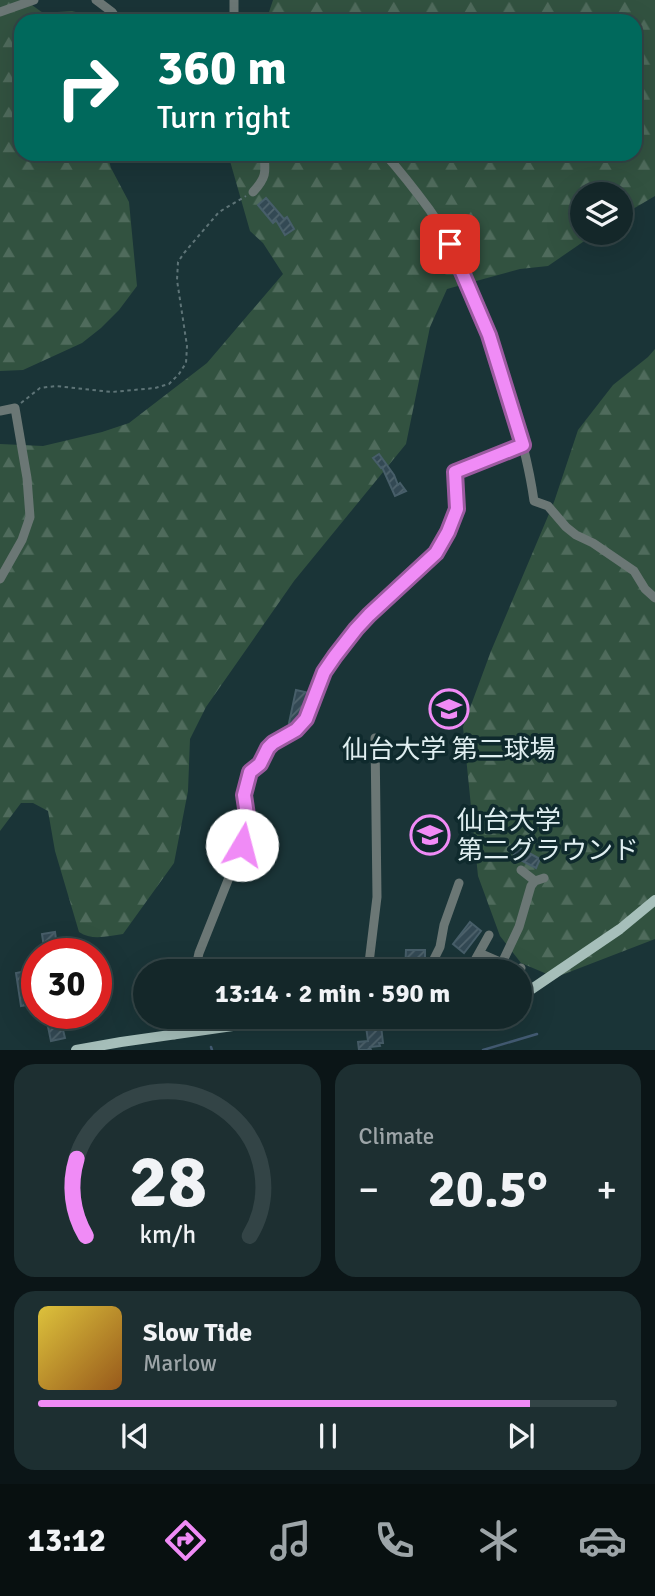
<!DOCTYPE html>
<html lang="en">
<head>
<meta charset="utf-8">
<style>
	body { margin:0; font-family:Signika,"Noto Sans JP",sans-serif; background:#1d2f31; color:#f1f3f6; height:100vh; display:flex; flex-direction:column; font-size:26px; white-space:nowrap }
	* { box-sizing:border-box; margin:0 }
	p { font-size:23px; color:#9da5a8 }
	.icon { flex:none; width:38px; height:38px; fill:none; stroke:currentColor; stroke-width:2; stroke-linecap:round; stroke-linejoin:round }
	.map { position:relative; height:1050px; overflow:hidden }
	.details { display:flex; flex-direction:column; gap:14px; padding:14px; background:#0b1517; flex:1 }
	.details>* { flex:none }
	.hud { position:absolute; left:14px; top:14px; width:628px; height:147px; border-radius:21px; box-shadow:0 7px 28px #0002,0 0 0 2px #334446; background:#00695c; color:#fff; overflow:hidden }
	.buttons { position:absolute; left:570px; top:182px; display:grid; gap:14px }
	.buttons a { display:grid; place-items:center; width:63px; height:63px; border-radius:50%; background:#142729; box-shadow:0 7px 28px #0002,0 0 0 2px #334446; font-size:35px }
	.speed { position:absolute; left:21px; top:938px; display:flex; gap:14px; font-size:35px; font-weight:700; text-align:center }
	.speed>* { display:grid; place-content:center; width:91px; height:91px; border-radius:50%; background:#142729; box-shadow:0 7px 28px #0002,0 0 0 2px #334446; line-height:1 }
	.speed .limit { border:10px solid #d22; background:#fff; color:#111 }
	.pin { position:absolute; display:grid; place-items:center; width:60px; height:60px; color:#fff; margin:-30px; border-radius:14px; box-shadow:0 4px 10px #0006 }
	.me { position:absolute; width:77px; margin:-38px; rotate:8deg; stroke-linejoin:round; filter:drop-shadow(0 0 5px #0008) }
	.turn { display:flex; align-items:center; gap:24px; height:147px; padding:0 28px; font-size:32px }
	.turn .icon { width:91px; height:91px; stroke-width:2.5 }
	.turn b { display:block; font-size:49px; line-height:60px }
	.big { font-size:52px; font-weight:700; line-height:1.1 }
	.details .tile { flex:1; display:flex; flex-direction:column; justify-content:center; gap:10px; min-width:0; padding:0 24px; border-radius:21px; background:#1d2f31 }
	.details .dial { align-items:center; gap:0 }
	.dial svg { height:182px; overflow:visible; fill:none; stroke:#334446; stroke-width:7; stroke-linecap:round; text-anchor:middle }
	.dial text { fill:#f1f3f6; stroke:none }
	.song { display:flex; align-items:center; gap:21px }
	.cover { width:84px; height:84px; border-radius:10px; background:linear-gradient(135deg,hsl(50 70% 55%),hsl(30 70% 35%)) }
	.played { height:7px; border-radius:4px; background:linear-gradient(90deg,#f08bf6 85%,#334446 85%) }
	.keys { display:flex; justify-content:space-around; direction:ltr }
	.heat { display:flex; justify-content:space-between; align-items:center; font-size:38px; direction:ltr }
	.details .tiles { flex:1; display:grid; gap:14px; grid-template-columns:1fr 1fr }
	.tile:last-child { grid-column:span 2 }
	.trip { position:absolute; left:133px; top:959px; width:399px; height:70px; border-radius:35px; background:#142729; box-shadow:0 7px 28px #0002,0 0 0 2px #334446; font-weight:700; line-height:70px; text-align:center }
	.menu { display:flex; height:112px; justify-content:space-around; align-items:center; background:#081010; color:#9da5a8 }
	.menu .icon { width:49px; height:49px }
	.menu .active { color:#f08bf6 }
	.menu b { font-size:32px; color:#f1f3f6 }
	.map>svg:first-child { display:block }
	.forest { fill:url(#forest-firs) }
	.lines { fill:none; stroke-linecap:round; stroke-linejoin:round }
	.stream { stroke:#435b73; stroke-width:2.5 }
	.building { fill:url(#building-hatch); stroke:#475e69; stroke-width:2 }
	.path { stroke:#5e7477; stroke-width:2; stroke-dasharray:3.5 3.5; stroke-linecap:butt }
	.minor { stroke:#6b7775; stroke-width:9 }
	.major { stroke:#a6bfba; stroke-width:10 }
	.route-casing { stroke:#9c5aa0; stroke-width:18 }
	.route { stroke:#f08bf6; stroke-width:12 }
	.labels { text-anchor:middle; stroke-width:7; stroke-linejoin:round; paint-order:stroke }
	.poi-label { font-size:26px; fill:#dfeef0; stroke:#0f2a2d }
</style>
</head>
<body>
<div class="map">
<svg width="655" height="1050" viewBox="0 0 655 1050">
	<defs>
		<pattern id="forest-firs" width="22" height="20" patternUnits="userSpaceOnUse" patternTransform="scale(1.75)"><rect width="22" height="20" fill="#325240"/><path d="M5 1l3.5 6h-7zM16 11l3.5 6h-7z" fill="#4f6b5c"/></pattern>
		<pattern id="building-hatch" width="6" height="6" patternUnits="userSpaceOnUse" patternTransform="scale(1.75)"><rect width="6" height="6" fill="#334954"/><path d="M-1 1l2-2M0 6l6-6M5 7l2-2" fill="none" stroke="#50646d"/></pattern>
	</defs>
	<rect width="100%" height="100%" fill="#1a3437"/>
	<path class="forest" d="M0,0h25l18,13 29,-2 26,7 3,3h-80v133h86l4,14 18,34 8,84 -18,24 -18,18 -19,15 -59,27 -23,1z
		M273,0h382v196l-34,20v-22h-38v39h13l-48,33 -28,3 -73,20 -17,38 -24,117 -112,137 -88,126 -16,32 -2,52 -14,72 -51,71c-15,2 -31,7 -44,-2l-24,-81 -7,-40 -15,-8h-12l-21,28v-387l43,2 59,-14 27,-9 78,-60 76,-89 -20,-31 -13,-12 -22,-77h407v-133h-369z
		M655,349v590l-96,37 -12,-2 -26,-11 -21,-27 -22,-60 -15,-149 28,-76 63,-149 24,-72 35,-45 35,-28z"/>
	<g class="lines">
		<path class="stream" d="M211,1047l1,3
			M483,1050l54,-16"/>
	</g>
	<path class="building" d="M266,198l18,21 3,-2 7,12 -9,6 -9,-15 -3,3 -15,-18z
		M379,454l15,21 4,10 2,-2 6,8 -11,5 -13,-29 -1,1 -8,-10z
		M296,690l13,3 -9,22 -8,9 -3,-1z
		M518,847l22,12 -4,9 -23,-12z
		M470,922l11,9 -17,22 -11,-9z
		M55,932l3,22h-13l-3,-20z
		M406,950h19v11h-7v10h-13z
		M27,971l5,33 -11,2 -5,-33z
		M59,1014l6,24 -14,3 -5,-24z
		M380,1017l3,26h-4l1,3 -10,1 1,3h-12l-1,-8 10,-1 -2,-15 -5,1 -1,-9z"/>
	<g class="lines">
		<path class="path" d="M21,403l19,-15 16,-2 56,6 43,-4 14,-4 10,-10 7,-11 1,-17 -10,-66 1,-18 6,-9 35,-41 27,-16"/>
		<path class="minor" d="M96,0l16,12 6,9
			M0,12l34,-12
			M234,21v-21
			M385,154c15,17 30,36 44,55 33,46 56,113 73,167 14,41 26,82 32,125l14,5 18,21 10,8 17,8 41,28 11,18 10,9
			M253,192c13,-14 13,-19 11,-38
			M0,411l15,-3 12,70 3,39 -8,23 -22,39
			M521,870l14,11
			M479,953l23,10 17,-36 12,-41 4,-5 9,-3
			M195,971l4,-18 43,-108 5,-30 -3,-20 6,-23 10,-8 8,-16 5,-5 23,-13 10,-11 18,-47 11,-16 21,-27 80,-76 12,-21 9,-24 -2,-36 68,-27
			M368,971l9,-74 -2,-159
			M428,971l12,-24 4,-22 15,-42
			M469,971l20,-36
			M519,971l2,-3
			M174,1035l8,-18"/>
		<path class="major" d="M520,997l100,-68 35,-29
			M76,1050l45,-8 176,-25"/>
	</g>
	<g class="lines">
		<g class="route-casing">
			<path id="route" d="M242,845l5,-30 -3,-20 6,-23 10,-8 8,-16 5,-5 23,-13 10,-11 18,-47 11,-16 21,-27 13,-14 67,-62 12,-21 9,-23 -2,-37 68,-27 -34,-110 -39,-91"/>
		</g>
		<use href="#route" class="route"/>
	</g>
	<defs>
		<g id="university-ring" transform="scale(2.0125)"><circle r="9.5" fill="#0f2a2d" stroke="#f08bf6" stroke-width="1.5"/><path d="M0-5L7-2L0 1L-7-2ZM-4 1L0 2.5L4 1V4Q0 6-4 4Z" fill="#f08bf6"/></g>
	</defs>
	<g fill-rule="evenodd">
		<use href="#university-ring" x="449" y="709"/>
		<use href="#university-ring" x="430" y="835"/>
	</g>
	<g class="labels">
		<g class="poi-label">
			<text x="449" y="758">仙台大学 第二球場</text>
			<text x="457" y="829" text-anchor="start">仙台大学<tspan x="457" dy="30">第二グラウンド</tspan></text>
		</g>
	</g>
</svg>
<div class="buttons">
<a><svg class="icon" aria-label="layers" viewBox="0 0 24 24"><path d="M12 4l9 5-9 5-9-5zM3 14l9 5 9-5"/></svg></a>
</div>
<div class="speed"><div class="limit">30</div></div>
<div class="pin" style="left:450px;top:244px;background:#d93025"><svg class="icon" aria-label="arrive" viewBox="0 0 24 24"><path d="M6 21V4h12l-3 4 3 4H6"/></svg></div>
<svg class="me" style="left:242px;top:845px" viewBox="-20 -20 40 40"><circle r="19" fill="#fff"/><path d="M0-13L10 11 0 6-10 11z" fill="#f08bf6"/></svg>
<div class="trip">13:14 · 2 min · 590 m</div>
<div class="hud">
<div class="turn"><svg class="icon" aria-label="right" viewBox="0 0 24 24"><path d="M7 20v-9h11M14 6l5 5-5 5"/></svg><div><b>360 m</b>Turn right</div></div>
</div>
</div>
<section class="details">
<div class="tiles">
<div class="tile dial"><svg viewBox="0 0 100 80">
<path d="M14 69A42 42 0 1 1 86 69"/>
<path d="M14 69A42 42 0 0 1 10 35" stroke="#f08bf6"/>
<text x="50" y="56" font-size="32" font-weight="700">28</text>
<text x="50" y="72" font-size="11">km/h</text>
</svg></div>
<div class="tile"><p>Climate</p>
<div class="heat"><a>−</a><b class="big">20.5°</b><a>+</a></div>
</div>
<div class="tile">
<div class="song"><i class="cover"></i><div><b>Slow Tide</b><p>Marlow</p></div></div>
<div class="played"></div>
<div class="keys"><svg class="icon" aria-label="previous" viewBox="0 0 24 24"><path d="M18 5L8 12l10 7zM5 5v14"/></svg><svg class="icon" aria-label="pause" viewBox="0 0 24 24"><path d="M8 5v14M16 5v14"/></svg><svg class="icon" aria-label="next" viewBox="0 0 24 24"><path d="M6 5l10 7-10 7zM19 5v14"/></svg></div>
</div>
</div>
</section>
<nav class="menu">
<b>13:12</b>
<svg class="icon active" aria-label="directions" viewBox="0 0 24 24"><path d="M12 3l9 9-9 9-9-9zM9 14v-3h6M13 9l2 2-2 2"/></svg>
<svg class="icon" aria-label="music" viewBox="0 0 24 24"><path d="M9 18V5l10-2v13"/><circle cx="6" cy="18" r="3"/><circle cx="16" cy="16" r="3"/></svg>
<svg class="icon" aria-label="phone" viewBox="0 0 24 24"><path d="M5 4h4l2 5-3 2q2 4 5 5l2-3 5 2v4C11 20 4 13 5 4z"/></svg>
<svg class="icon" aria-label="climate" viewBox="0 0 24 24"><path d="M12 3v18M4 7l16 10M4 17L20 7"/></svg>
<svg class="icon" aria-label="car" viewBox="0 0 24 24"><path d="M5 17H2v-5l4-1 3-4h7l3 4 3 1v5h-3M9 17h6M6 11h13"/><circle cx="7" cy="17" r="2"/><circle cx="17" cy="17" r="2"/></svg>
</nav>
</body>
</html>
